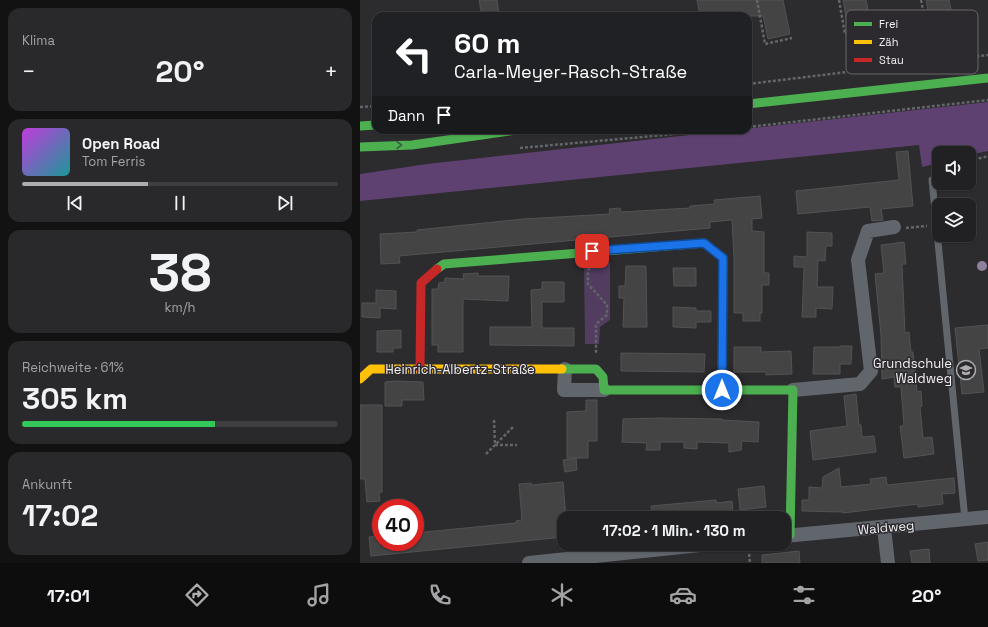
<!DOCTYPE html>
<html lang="de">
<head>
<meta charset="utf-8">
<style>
	body { margin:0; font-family:"Space Grotesk",sans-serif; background:#29282a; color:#f1f3f6; height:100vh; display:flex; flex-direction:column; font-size:15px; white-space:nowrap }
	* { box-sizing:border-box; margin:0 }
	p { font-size:13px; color:#a2a3a5 }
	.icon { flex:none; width:22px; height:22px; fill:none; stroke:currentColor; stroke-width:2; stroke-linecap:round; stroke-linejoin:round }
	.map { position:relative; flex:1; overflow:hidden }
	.panel { display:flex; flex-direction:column; gap:8px; padding:8px; background:#121213; width:360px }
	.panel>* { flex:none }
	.top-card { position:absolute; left:12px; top:12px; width:380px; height:122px; border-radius:12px; box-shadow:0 1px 3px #0004,0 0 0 1px #3e3e40; background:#202124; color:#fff; overflow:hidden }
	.tools { position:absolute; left:572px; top:146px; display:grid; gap:8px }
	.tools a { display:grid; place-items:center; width:44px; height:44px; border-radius:8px; background:#212022; box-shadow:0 1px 3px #0004,0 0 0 1px #3e3e40; font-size:20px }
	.speed { position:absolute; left:12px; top:499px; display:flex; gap:8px; font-size:20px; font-weight:700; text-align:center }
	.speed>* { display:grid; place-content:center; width:52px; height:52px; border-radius:50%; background:#212022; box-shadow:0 1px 3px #0004,0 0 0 1px #3e3e40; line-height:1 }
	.speed .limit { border:6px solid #d22; background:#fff; color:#111 }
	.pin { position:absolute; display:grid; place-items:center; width:34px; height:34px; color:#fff; margin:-17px; border-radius:8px; box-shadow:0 2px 6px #0006 }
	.me { position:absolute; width:44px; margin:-22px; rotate:0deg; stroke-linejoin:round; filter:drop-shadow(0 0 3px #0008) }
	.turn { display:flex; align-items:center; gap:14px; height:84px; padding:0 16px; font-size:18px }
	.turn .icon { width:52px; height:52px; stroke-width:2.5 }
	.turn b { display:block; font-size:28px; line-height:34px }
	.then { display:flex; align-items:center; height:38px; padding:0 16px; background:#0003; gap:8px; font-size:15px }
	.big { font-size:30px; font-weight:700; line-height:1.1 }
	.panel .tile { flex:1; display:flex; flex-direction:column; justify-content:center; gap:6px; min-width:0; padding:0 14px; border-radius:12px; background:#29282a }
	.panel .dial { align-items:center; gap:0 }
	.dial b { font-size:52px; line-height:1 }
	.song { display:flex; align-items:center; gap:12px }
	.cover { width:48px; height:48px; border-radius:6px; background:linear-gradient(135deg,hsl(290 70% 55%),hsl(180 70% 35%)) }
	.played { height:4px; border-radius:2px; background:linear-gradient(90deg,#adacae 40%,#3e3e40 40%) }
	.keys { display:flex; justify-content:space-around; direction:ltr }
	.heat { display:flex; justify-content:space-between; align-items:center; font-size:22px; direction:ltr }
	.charge { height:6px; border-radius:3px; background:linear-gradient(90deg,#34c759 61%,#3e3e40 0) }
	.trip { position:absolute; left:197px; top:511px; width:234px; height:40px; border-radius:12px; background:#212022; box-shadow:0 1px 3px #0004,0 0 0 1px #3e3e40; font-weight:700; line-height:40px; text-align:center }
	.tabs { display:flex; height:64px; justify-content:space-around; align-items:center; background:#0d0d0e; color:#a2a3a5 }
	.tabs .icon { width:28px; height:28px }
	.tabs .selected { color:#adacae }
	.tabs b { font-size:18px; color:#f1f3f6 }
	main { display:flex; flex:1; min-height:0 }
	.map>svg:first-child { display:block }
	.green { fill:#523d60 }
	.forest { fill:#5e4171 }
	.building { fill:#454445; stroke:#525254 }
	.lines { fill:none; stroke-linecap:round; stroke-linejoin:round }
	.path { stroke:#626569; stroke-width:2.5; stroke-dasharray:3 2; stroke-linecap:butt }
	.lane { stroke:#60666c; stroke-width:7 }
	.street { stroke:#60666c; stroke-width:14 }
	.fast { stroke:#4caf50; stroke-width:9 }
	.slow { stroke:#ffc107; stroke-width:9 }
	.jam { stroke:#c62828; stroke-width:9 }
	.tree { fill:#91809d }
	.oneway { stroke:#395f3c }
	.route-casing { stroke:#114b97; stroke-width:10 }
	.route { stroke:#1a73e8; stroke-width:7 }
	.labels { text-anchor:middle; stroke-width:3; stroke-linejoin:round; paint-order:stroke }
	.poi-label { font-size:13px; fill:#f3f1f4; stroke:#2c2a2e; text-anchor:end }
	.street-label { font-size:13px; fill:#f3f1f4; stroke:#2c2a2e }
	.key { fill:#2c2a2e; stroke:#686669; stroke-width:1 }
	.key-label { font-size:11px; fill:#f3f1f4 }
</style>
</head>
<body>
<main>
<section class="panel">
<div class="tile"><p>Klima</p>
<div class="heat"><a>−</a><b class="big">20°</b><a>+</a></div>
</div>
<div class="tile">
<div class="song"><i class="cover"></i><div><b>Open Road</b><p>Tom Ferris</p></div></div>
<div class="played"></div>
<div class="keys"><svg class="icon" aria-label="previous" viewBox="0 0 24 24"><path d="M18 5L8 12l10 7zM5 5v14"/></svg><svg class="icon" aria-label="pause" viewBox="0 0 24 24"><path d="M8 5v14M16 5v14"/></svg><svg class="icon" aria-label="next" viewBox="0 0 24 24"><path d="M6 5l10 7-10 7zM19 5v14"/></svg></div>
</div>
<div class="tile dial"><b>38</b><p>km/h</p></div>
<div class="tile"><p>Reichweite · 61%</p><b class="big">305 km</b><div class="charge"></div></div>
<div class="tile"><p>Ankunft</p><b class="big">17:02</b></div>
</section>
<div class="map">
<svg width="628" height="563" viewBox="0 0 628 563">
	<rect width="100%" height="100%" fill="#2c2b2d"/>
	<path class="green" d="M224,263h26v57l-10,7 -1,17h-14z"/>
	<path class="forest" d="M628,102v49l-19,4v-2h-30v10l-17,4 -3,-22 -559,56v-27l67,-10z"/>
	<path class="building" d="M119,0h18l2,15 -17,1z
		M337,0h86l7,34 -22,5 -5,-23h-63z
		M483,0h23l5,25 -23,4z
		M566,0h23l3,15 -22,5z
		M548,151l5,55 -32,3 2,11 -11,1 -2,-14 -72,7 -2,-23 103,-11 -3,-28z
		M400,196l2,22 -10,1v12l12,1v41h5v12h-7v28h-2v8h-17v-8h-9v-55l-2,-38 -22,2v6l-311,28 1,7 -19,1 -1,-30 37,-2v-2l106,-11 87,-5 -1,-5 11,-1 1,4 69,-4v-2l25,-2 -1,-4z
		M447,232l25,1v13h-6l-1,15 -7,-1 -1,27h16l-1,22 -16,-1v9h-14l2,-50h-10v-11l13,1z
		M544,242l2,22h-4l3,69 4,-1 2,20h2l4,40 4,-1 1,15 -2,1 3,31 9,-1 2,17 -30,4 -4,-32h4l-3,-39h-6l-1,-10 -12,2 -1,-44 -6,-61 9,-1 -3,-28z
		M266,266h20l1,61h-24l1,-29h-5v-12h6z
		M313,268h23v18h-22z
		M118,273v3h31l-1,25 -45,-2v53h-25v-7h-6v-56h6l1,-6 6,-1v-4l19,1 -1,-5z
		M182,282h22v20h-22v26h32v18l-84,-1v-18h42l-1,-37 11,-1z
		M16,290l20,1v18l-16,-1v10l-18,-1v-14h14z
		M313,307l23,1v3h15v11h-15v6l-23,-1z
		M628,325v23l-9,1 5,43 -22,2 -7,-66z
		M41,330v18h-8v4h-16v-21z
		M480,346h12l-1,18h-11v10h-27l1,-27h26z
		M374,347h27v5l30,-1 1,23 -26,1v-3h-32z
		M261,353l84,1 -1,18 -83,-1z
		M36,381l27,1 1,18h-22v6h-17v-24z
		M496,394l3,31h2l1,12 12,-1 2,16 -63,8 -3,-29 37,-5 -3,-30z
		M226,400h11v41h-9v17h-21v-46l19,-1z
		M0,405h22v87l-3,1 1,8 -13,1 -2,-23h-5z
		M300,418l62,1v1l37,2 -1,20 -16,-1 -1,9 -12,2v-9l-32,-1v7l-13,-1v-6h-24v8h-14l1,-7 -25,-1 1,-23z
		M216,458l1,12 -12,2 -2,-12z
		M479,468l2,19 30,-3 -1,-5 16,-2 1,8 67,-7 1,15 -13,1 1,10 -25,3v-3l-75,9v-1l-41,-1v-11h7v-13l13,1 1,-11z
		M203,482l3,36h-2v19l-193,19 -2,-19 12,-1v6h34v-9l101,-10v-2l6,-1 -3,-36 12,-1v2z
		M404,486l2,21 -26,3 -2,-21z
		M356,500l1,3 15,-2 1,12 -15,1v4h-66l-1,-12z
		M628,542v18l-10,1 -3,-17z
		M569,549l1,14h-18l-2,-12z
		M439,551l1,12h-38v-8z"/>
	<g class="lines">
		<path class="path" d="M397,0l8,44 27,-6
			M479,0l6,34 25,-4
			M561,0l5,24 23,-3
			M388,84l240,-29
			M0,107l16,-1
			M388,127l240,-27
			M160,148l200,-18
			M609,161l19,-5
			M546,228l21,-2
			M230,268l-2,2v14l19,21v10l-11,9v29
			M134,420l1,25h22
			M126,454l27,-27
			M388,544l2,19"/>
		<path class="lane" d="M572,180l33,340"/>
		<path class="street" d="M205,369l-1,21h40
			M433,390l67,-6 11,-13 -13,-111 10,-29 26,-4
			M524,528l4,35
			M424,536l204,-19
			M169,563l181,-19"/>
		<path class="fast" d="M388,104l240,-26
			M0,126l16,-1
			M0,147l52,-2 105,-15
			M77,269l7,-5 260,-21 19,15v14
			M202,369h34l7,8 1,13h189l-3,145"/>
		<path class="slow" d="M0,379l11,-10h191"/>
		<path class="jam" d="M60,368l1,-85 16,-14
			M362,390l1,-118"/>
	</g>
	<circle class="tree" cx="622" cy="266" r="5"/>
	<defs><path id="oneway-chevron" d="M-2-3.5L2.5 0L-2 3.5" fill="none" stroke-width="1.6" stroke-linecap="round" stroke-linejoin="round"/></defs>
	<use class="oneway" href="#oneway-chevron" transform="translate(39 145) rotate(-2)"/>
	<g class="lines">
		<g class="route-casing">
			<path id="route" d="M232,251l112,-8 19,15 -1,132"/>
		</g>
		<use href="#route" class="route"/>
	</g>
	<defs>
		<g id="school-ring" transform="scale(1)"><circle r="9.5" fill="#2c2a2e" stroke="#adacae" stroke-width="1.5"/><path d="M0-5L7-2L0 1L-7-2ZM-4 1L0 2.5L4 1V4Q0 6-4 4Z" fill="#adacae"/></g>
	</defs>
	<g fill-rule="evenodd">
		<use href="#school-ring" x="606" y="370"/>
	</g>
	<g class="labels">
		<g class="poi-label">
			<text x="592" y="368">Grundschule<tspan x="592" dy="15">Waldweg</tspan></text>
		</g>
		<g class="street-label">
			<text x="100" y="374">Heinrich-Albertz-Straße</text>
			<text transform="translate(526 527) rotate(-5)" y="5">Waldweg</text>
		</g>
	</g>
	<rect x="486" y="10" width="132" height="64" rx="6" class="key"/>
	<rect x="494" y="22" width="18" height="4" fill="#4caf50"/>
	<rect x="494" y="40" width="18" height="4" fill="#ffc107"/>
	<rect x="494" y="58" width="18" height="4" fill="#c62828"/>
	<g class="key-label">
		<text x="519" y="28">Frei</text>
		<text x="519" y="46">Zäh</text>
		<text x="519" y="64">Stau</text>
	</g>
</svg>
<div class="tools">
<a><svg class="icon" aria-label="sound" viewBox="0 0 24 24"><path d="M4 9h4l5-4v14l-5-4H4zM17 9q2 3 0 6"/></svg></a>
<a><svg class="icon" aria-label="layers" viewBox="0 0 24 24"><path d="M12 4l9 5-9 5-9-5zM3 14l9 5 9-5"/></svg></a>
</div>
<div class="speed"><div class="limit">40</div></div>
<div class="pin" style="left:232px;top:251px;background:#d93025"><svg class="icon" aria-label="arrive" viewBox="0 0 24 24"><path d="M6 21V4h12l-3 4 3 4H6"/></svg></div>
<svg class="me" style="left:362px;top:390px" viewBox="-20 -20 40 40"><circle r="17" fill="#1a73e8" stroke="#fff" stroke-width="3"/><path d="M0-11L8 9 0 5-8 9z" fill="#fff"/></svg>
<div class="trip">17:02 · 1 Min. · 130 m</div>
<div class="top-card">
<div class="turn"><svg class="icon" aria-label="left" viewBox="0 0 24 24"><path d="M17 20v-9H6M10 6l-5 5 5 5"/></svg><div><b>60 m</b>Carla-Meyer-Rasch-Straße</div></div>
<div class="then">Dann<svg class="icon" aria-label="arrive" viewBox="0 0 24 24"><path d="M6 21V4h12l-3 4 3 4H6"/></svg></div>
</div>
</div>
</main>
<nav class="tabs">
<b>17:01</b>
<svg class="icon selected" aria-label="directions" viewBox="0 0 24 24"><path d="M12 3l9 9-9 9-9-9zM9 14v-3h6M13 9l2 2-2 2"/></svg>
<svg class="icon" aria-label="music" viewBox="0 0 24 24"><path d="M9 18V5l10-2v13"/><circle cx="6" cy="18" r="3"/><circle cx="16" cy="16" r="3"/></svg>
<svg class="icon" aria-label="phone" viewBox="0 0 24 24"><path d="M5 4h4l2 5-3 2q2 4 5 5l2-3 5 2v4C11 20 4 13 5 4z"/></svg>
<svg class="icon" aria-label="climate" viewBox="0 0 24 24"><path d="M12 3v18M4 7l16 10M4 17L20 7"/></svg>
<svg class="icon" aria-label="car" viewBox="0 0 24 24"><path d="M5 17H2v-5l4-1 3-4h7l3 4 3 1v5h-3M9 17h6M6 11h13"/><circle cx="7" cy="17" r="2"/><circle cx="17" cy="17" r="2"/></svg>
<svg class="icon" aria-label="filters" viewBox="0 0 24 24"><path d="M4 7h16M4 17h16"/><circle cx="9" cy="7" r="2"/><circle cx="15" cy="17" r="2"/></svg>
<b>20°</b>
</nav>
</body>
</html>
